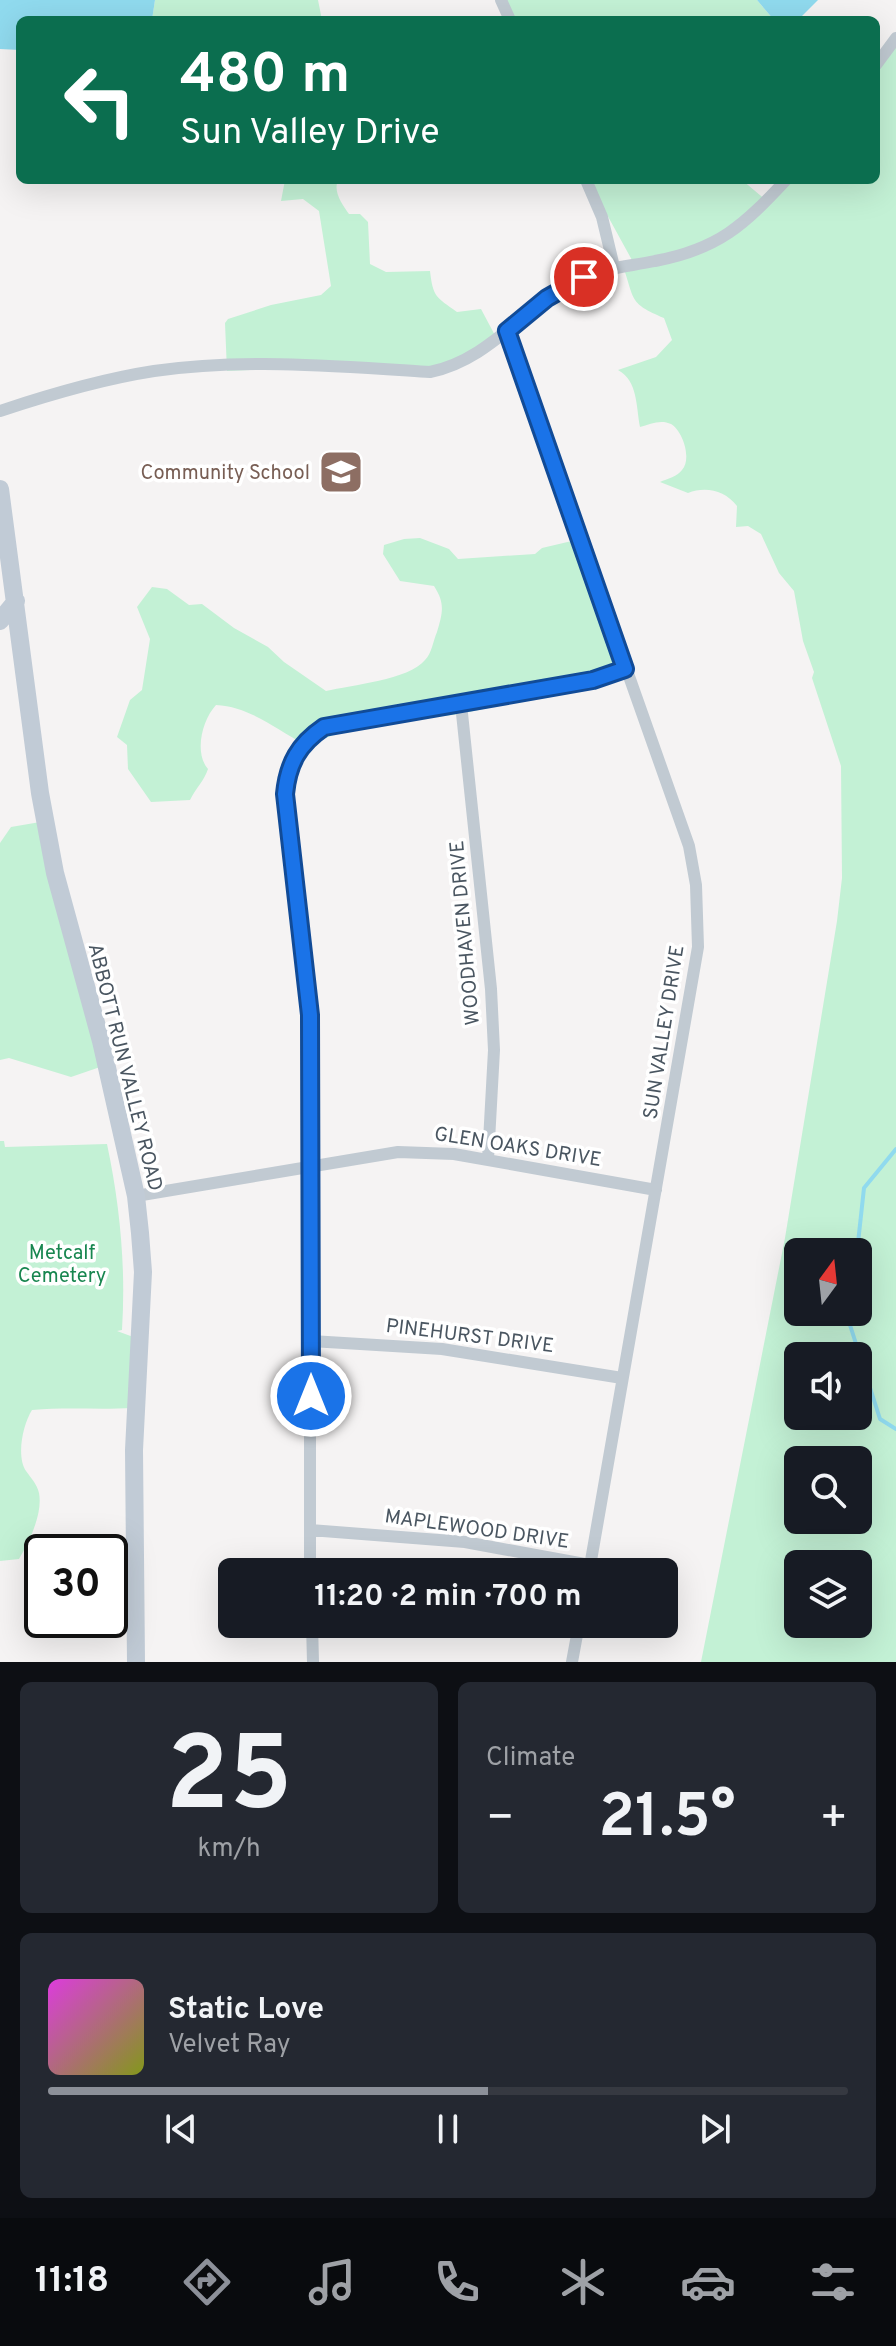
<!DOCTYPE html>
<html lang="en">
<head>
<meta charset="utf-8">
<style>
	body { margin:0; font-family:Overpass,sans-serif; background:#242831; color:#f1f3f6; height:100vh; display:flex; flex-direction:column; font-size:30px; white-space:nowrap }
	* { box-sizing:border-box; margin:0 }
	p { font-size:26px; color:#9ea1a6 }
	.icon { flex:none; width:44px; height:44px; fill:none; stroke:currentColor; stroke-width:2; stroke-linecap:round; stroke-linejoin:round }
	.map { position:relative; height:1662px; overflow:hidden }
	.details { display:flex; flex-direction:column; gap:20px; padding:20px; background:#0d0f14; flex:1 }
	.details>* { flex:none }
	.banner { position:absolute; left:16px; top:16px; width:864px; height:168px; border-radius:12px; box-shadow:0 8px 32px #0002; background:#0b6e4f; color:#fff; overflow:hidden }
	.needle { width:52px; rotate:15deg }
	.tools { position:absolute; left:784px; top:1238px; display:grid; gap:16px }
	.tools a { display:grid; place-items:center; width:88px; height:88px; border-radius:12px; background:#171b24; box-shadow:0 8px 32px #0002; font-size:40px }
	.speed { position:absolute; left:24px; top:1534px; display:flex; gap:16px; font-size:40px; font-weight:700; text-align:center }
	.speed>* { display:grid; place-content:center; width:104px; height:104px; border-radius:50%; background:#171b24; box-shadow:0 8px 32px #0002; line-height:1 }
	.speed .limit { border:4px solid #111; border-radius:12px; background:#fff; color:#111 }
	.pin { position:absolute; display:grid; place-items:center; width:68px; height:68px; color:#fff; margin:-34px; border:4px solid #fff; border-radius:50%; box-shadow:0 2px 8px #0007 }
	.me { position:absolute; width:88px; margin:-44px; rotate:0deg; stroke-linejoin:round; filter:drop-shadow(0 0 6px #0008) }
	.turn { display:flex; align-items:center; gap:28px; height:168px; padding:0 32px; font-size:36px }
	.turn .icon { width:104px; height:104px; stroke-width:2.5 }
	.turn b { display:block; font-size:56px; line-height:68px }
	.big { font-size:60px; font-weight:700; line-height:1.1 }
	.details .card { flex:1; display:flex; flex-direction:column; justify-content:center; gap:12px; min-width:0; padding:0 28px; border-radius:12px; background:#242831 }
	.details .dial { align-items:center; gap:0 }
	.dial b { font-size:104px; line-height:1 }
	.song { display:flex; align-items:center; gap:24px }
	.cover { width:96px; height:96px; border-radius:12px; background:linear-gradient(135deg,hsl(300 70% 55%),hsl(70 70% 35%)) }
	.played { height:8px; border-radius:4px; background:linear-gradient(90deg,#8c9099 55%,#363941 55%) }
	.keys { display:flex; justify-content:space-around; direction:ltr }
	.heat { display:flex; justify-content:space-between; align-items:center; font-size:44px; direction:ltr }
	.details .tiles { flex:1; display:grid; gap:20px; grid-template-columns:1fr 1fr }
	.card:last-child { grid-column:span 2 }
	.trip { position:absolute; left:218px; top:1558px; width:460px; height:80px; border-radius:12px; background:#171b24; box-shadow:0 8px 32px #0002; font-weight:700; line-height:80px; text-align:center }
	.tab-bar { display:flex; height:128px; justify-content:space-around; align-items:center; background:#090b0e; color:#9ea1a6 }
	.tab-bar .icon { width:56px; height:56px }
	.tab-bar .on { color:#8c9099 }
	.tab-bar b { font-size:36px; color:#f1f3f6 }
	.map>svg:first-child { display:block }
	.green { fill:#c3f1d5; fill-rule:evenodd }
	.water { fill:#90daee }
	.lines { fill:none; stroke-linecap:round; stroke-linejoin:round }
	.stream { stroke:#90daee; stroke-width:4 }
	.street { stroke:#c1cad2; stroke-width:12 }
	.secondary { stroke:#c1cbd6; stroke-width:18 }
	.route-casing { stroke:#114b97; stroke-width:20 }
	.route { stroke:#1a73e8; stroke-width:14 }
	.labels { text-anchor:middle; stroke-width:7; stroke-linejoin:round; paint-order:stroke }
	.education-label { font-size:20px; fill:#785e54; stroke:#fff; text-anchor:end }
	.street-label { font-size:20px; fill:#4a5661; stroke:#fff }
	.park-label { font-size:20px; fill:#17864f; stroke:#fff }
</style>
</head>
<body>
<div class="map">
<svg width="896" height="1662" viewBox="0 0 896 1662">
	<rect width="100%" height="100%" fill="#f5f3f3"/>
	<path class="green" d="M155,0h163l4,20h-170z
		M498,0h259l17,20h-266z
		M896,35v1627h-195l84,-424 52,-317 5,-43 -1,-112 -29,-88 2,-6 -11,-31 -9,-50 -15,-18 -18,-39 -13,-8 -12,1 1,-21c-12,-16 -32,-20 -49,-13l-28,-11c7,-3 18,-6 22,-12 10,-11 1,-39 -11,-46 -10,-5 -21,0 -31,3 -4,-21 -2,-46 -22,-57l38,-13 16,-17 -8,-22c-35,-15 -29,-17 -41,-52l10,-4 -45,-82h154l25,21 21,-21h88v-116zM798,1252h60v60h-60zM798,1356h60v60h-60zM798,1460h60v60h-60zM798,1564h60v60h-60z
		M285,180h53c-5,12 4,24 11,34h11l8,8 2,42 16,8 44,-1c3,26 6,26 27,41l24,-3 17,32 -52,30 -144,-3 -75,3 -2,-48 3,-4 43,-14 50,-10 10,-9 -12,-75 -16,-12 -22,2z
		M420,538l29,11 9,10 77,-5 7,-6 34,-8 46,128 -35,19 -127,27 -104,13 -50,18c-31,-16 -55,-38 -90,-40 -14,15 -22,48 -8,64 -4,12 -12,19 -18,31l-39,2 -23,-33 -1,-24 -10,-8 13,-37 12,-10 8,-51 -13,-32 15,-20 15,2 22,16 13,-1 32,24 34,19 16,15 42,29c25,-6 83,-11 99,-31 7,-7 8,-19 12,-28 6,-20 8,-29 -3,-46l-34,-5 -17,-27 1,-9 20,-6z
		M46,821l57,245 -32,11 -62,-19 -9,2v-217l11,-16z
		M0,1141h4l1,6 102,-3c13,62 19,122 15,186l-5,1 19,7 -3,70c-35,2 -66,-1 -101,2 -9,14 -16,46 -6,61 5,7 11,13 13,22 4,21 -10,49 -20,66l-19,2z"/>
	<path class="water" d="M0,0h155l-3,20h-132v30l-20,-1z
		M757,0h61l-20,20h-24z"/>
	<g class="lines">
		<path class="stream" d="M857,1252l7,-64 32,-39
			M851,1312l-1,13 30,94 16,10"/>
		<path class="street" d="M501,0l9,20
			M876,65l20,-27
			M586,180l16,37 12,50
			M507,331l182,515 7,39 2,62 -109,625
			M0,411c51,-17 102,-32 154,-40 92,-13 185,-5 276,1 62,-12 98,-71 154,-95 23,-10 48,-11 71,-16 64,-12 89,-36 131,-81
			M461,704l30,285 3,61 -6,109
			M136,1196l262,-44 56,2 202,36
			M311,1341l131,8 180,29
			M310,1530l155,12 125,23
			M310,1572v-557l-25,-221c3,-37 20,-61 56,-72 94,-14 193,-23 284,-53
			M312,1624l1,38
			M572,1662l7,-38"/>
		<path class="secondary" d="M0,489l40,304 15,80 46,168 35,155 4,37 3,39 -9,178 2,212
			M0,621l16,-20"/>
	</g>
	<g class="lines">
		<g class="route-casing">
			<path id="route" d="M311,1396l-1,-381 -25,-221c3,-31 14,-50 39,-67l269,-47 32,-11 -118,-338 40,-33 37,-21"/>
		</g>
		<use href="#route" class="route"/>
	</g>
	<defs>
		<g id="school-square" transform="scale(2.3)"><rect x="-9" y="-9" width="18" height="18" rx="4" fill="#8d6e63" stroke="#fff"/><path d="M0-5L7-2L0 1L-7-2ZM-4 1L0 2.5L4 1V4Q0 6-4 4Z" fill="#fff"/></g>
	</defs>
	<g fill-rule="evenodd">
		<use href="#school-square" x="341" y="472"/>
	</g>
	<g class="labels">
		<g class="education-label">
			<text x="310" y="479">Community School</text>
		</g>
		<g class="street-label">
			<text transform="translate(464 933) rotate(-95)" y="7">WOODHAVEN DRIVE</text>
			<text transform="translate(663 1032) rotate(-81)" y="7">SUN VALLEY DRIVE</text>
			<text transform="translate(126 1067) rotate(76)" y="7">ABBOTT RUN VALLEY ROAD</text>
			<text transform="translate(518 1146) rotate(9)" y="7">GLEN OAKS DRIVE</text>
			<text transform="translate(470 1335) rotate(7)" y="7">PINEHURST DRIVE</text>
			<text transform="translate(477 1528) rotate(8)" y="7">MAPLEWOOD DRIVE</text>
		</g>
		<g class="park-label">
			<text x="62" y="1259">Metcalf<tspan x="62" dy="23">Cemetery</tspan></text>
		</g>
	</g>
</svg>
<div class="tools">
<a><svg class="needle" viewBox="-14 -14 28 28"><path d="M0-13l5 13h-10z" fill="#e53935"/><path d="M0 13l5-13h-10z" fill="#9ea1a6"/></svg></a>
<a><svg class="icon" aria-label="sound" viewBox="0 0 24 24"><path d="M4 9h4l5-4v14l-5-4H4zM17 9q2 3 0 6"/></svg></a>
<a><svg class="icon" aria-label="search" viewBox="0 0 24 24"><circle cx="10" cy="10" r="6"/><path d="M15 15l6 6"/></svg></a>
<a><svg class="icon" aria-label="layers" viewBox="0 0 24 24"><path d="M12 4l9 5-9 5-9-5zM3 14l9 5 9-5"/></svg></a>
</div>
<div class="speed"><div class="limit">30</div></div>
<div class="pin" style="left:584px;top:277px;background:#d93025"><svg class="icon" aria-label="arrive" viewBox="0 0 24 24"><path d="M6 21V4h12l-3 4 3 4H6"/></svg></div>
<svg class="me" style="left:311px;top:1396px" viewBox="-20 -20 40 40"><circle r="17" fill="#1a73e8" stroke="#fff" stroke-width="3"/><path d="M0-11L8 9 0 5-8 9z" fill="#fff"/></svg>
<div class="trip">11:20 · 2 min · 700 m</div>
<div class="banner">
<div class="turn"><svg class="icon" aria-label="left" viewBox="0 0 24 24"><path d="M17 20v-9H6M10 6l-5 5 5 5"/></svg><div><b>480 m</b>Sun Valley Drive</div></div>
</div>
</div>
<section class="details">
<div class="tiles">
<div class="card dial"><b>25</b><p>km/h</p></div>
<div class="card"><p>Climate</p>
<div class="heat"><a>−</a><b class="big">21.5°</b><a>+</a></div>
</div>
<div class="card">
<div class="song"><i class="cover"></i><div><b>Static Love</b><p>Velvet Ray</p></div></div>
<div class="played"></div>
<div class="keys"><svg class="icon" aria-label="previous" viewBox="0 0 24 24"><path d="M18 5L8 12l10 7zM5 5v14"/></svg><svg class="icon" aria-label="pause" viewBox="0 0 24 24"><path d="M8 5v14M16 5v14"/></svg><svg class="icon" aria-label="next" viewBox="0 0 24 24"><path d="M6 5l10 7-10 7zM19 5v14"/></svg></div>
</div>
</div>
</section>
<nav class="tab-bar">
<b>11:18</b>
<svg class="icon on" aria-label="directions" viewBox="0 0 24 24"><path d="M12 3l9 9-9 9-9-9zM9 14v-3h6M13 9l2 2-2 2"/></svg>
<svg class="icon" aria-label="music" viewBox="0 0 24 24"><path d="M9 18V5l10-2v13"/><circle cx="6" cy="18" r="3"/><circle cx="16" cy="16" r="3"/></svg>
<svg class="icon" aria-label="phone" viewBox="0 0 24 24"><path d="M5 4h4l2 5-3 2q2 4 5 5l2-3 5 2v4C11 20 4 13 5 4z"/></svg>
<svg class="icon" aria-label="climate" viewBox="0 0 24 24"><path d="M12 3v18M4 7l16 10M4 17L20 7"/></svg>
<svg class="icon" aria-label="car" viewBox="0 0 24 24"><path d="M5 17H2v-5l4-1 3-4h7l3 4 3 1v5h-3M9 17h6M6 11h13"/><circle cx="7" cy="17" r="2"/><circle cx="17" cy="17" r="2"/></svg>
<svg class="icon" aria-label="filters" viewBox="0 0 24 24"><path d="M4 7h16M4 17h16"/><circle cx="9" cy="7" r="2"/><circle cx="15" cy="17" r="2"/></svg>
</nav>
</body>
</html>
